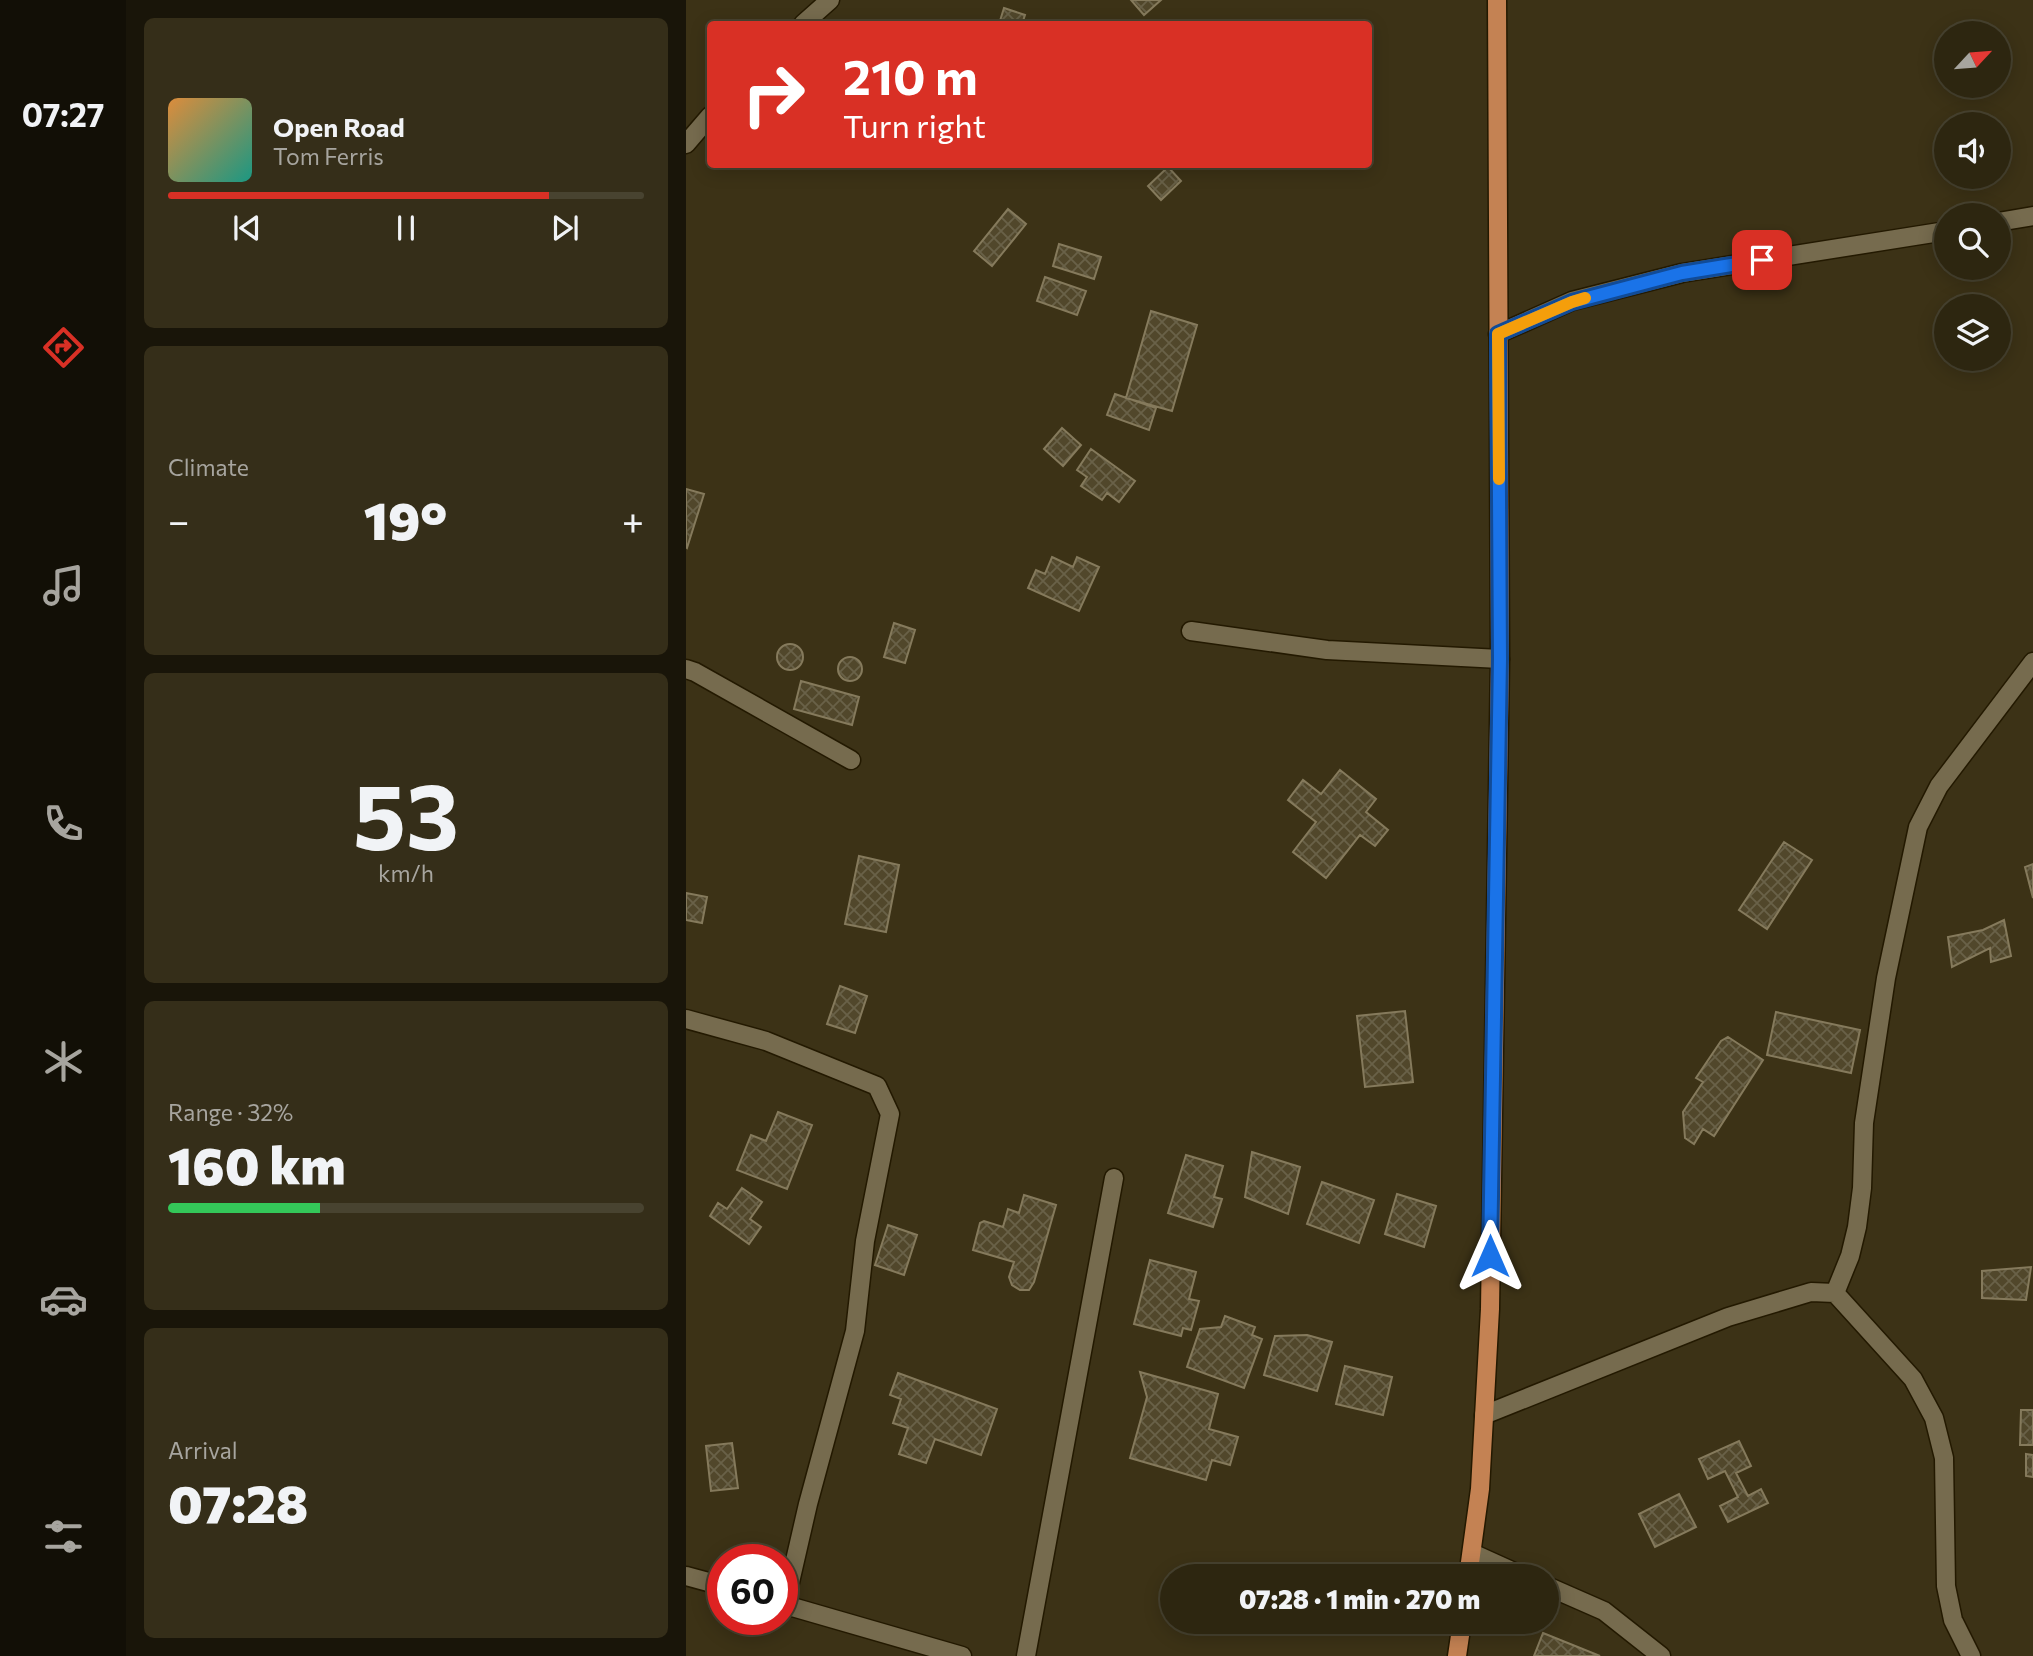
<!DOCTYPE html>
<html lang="en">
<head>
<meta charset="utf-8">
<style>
	body { margin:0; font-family:Commissioner,sans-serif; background:#352e19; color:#f1f3f6; height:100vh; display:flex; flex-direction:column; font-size:26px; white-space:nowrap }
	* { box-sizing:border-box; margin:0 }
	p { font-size:23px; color:#a7a59f }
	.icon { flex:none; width:38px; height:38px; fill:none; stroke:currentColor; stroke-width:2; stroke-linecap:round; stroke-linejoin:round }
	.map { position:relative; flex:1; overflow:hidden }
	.sheet { display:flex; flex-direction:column; gap:18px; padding:18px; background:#191509; width:560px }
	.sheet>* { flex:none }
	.banner { position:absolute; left:21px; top:21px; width:665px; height:147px; border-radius:7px; box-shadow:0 4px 18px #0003,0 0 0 2px #484330; background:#d93025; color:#fff; overflow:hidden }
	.needle { width:46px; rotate:64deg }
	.tools { position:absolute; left:1248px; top:21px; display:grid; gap:14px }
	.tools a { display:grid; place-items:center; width:77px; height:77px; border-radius:50%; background:#2d2610; box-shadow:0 4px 18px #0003,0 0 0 2px #484330; font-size:35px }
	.speed { position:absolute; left:21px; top:1544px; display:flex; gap:14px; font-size:35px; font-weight:700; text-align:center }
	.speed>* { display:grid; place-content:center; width:91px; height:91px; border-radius:50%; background:#2d2610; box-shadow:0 4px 18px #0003,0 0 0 2px #484330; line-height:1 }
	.speed .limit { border:10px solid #d22; background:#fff; color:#111 }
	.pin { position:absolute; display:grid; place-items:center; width:60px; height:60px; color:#fff; margin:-30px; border-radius:14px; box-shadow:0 4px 10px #0006 }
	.me { position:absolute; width:77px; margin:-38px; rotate:0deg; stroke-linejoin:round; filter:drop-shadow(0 0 5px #0008) }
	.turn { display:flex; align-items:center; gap:24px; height:147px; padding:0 21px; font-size:32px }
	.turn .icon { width:91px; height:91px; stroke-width:2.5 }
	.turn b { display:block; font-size:49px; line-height:60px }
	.big { font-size:52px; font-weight:800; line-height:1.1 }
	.sheet .widget { flex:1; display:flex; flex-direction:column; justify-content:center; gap:10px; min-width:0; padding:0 24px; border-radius:10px; background:#352e19 }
	.sheet .dial { align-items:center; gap:0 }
	.dial b { font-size:91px; line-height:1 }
	.song { display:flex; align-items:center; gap:21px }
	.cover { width:84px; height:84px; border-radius:10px; background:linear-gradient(135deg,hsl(30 70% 55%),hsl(170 70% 35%)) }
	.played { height:7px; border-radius:4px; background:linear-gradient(90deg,#d93025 80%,#484330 80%) }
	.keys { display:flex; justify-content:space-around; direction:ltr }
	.heat { display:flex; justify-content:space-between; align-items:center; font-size:38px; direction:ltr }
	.charge { height:10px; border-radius:5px; background:linear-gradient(90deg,#34c759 32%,#484330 0) }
	.trip { position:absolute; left:474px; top:1564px; width:399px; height:70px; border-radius:35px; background:#2d2610; box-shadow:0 4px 18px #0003,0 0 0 2px #484330; font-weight:800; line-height:70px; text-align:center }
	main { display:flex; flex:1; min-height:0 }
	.menu { display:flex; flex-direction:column; width:126px; justify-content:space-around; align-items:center; background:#120f06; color:#a7a59f }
	.menu .icon { width:49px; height:49px }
	.menu .current { color:#d93025 }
	.menu b { font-size:32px; color:#f1f3f6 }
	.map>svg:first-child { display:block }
	.building { fill:url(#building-cross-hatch); stroke:#857a5c; stroke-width:2 }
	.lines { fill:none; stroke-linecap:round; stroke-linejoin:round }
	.minor-casing { stroke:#231900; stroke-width:21 }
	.primary-casing { stroke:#231900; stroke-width:21 }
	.minor { stroke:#766b4e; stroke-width:18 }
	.primary { stroke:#c48253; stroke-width:18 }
	.route-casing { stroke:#114b97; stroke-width:18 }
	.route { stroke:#1a73e8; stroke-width:12 }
	.slow { stroke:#f59e0b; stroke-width:12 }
</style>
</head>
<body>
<main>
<nav class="menu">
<b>07:27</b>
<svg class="icon current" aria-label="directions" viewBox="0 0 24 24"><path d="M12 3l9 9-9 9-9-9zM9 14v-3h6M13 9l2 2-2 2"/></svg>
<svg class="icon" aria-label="music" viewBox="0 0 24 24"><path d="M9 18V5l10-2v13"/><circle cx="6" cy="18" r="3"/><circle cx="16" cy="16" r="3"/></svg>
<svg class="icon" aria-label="phone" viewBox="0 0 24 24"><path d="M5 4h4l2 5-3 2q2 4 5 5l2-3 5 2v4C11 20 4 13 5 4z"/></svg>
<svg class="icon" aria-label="climate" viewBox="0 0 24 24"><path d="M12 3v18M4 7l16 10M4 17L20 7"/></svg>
<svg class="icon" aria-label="car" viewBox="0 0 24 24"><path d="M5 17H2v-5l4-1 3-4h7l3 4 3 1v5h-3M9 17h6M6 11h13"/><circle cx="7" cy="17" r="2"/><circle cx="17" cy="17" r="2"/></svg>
<svg class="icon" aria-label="filters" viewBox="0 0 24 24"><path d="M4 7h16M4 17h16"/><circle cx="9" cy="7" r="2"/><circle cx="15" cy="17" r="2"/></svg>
</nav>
<section class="sheet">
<div class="widget">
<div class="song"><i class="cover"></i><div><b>Open Road</b><p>Tom Ferris</p></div></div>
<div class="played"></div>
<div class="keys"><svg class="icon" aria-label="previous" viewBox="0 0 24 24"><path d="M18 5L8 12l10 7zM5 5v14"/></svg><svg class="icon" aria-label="pause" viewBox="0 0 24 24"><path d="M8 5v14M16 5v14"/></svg><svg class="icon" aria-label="next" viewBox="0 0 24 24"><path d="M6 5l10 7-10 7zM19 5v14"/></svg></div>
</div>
<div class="widget"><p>Climate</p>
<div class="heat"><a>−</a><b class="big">19°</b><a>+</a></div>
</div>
<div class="widget dial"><b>53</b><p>km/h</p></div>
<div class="widget"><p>Range · 32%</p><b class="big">160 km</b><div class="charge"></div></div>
<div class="widget"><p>Arrival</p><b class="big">07:28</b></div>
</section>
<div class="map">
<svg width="1347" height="1656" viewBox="0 0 1347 1656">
	<defs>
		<pattern id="building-cross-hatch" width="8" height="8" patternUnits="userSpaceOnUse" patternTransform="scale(1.75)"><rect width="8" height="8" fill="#51472b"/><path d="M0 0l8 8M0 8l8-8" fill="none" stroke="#696148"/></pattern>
	</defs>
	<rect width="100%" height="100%" fill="#3c3216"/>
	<path class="building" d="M445,0h30l-17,15z
		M318,8l21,7 -3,9h-23z
		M482,167l13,14 -20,19 -13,-14z
		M322,209l18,15 -34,42 -18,-15z
		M373,244l42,13 -7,22 -41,-13z
		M359,277l41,14 -9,24 -40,-14z
		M465,311l46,14 -25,86 -46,-13z
		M429,394l41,14 -7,22 -42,-15z
		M376,428l19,17 -18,21 -19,-17z
		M405,449l44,32 -16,21 -12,-9 -5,7 -21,-14 6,-9 -10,-7z
		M0,489l18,5 -17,54 -1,-1z
		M366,557l21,10 4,-10 22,10 -20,44 -51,-23 8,-18 9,4z
		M208,623l21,7 -10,33 -21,-6z
		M91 657a13 13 0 1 1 26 0a13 13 0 1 1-26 0Z
		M152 669a12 12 0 1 1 24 0a12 12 0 1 1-24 0Z
		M115,681l58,16 -7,28 -58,-16z
		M654,770l36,29 -10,13 22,18 -13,16 -15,-11 -34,43 -33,-26 23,-30 -28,-22 15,-20 18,14z
		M1098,842l28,18 -45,69 -28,-19z
		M173,856l40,9 -13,67 -41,-8z
		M1347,864v34l-8,-31z
		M0,893l21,4 -5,26 -16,-3z
		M1318,920l7,36 -20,6 -1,-14 -38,19 -4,-30 35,-7z
		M154,986l27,10 -12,37 -28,-9z
		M719,1011l8,71 -48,5 -8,-71z
		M1090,1012l84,18 -9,43 -84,-18z
		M1042,1037l35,23 -49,76 -11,-7 -9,15 -9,-6 -2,-26 20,-30 -7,-4 25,-37z
		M92,1112l34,13 -25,64 -50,-19 14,-35 15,6z
		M566,1152l48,15 -12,47 -43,-17z
		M500,1155l37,11 -9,31 8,2 -9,28 -45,-14z
		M636,1182l52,18 -15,43 -52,-19z
		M56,1188l20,14 -12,17 11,8 -12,17 -39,-28 8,-13 9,6z
		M711,1194l39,12 -12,41 -39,-13z
		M338,1195l32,10 -22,77 -5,8h-9l-8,-5 -3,-8 5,-15 -41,-12 7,-27 4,-2 19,6 5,-18 11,4z
		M202,1225l29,10 -13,40 -29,-10z
		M464,1260l46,12 -7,27 10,2 -8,29 -8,-2 -2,8 -47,-12z
		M1345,1267l-5,33 -44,-2v-27z
		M539,1316l30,11 -3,8 10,4 -18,49 -57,-21 13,-38 21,-2z
		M621,1335l25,7 -15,49 -53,-16 11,-39z
		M659,1366l47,11 -9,38 -47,-11z
		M454,1372l78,22 -9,35 29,8 -8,28 -18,-5 -6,20 -76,-22 17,-61z
		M212,1373l99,36 -16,46 -46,-16 -9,24 -27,-9 9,-26 -15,-5 8,-24 -11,-4z
		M1335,1410h12v35h-13z
		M1053,1441l12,25 -15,7 12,23 13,-7 7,14 -40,19 -8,-16 18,-9 -13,-26 -17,8 -9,-20z
		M46,1443l6,45 -27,3 -5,-45z
		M1340,1454l7,1v22l-7,-1z
		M993,1494l17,33 -41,20 -16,-33z
		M857,1633l57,23h-66z"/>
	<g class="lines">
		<g class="minor-casing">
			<path id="minor" d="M117,24l27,-24
				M0,144l24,-28
				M1312,222l35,-6
				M812,334l74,-33 110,-28 264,-42
				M505,631l136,19 173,9
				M0,669l9,3 156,88
				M0,1019l80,22 111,45 13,28 -25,127 -10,90 -47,173 -23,100
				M1149,1293l15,-37 7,-29 5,-39 2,-65 22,-145 32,-151 21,-41 94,-124
				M798,1415l244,-98 83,-25 24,1 78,86 21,39 10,40 2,128 7,34 18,36
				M786,1553l53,24
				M0,1576l37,10
				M861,1586l57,25 57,45
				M96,1604l180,52
				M340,1656l88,-478"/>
		</g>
		<g class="primary-casing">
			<path id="primary" d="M782,1577l12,-88 10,-180 10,-650 -3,-659
				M771,1656l5,-34"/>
		</g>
		<use href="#minor" class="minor"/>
		<use href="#primary" class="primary"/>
	</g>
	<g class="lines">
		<g class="route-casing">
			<path id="route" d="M804,1256l10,-597 -2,-325 74,-32 110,-29 80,-13"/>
		</g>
		<use href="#route" class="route"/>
		<path class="slow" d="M813,479l-1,-145 74,-32 13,-4"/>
	</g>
</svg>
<div class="tools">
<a><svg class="needle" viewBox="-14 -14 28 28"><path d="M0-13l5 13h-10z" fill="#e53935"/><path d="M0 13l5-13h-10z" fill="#a7a59f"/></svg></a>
<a><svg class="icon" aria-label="sound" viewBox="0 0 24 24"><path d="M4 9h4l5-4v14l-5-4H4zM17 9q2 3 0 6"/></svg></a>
<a><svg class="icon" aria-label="search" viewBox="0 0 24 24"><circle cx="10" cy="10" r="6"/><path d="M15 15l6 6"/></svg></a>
<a><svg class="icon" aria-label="layers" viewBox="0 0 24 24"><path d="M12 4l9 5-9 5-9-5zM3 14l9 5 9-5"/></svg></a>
</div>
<div class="speed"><div class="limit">60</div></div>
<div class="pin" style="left:1076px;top:260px;background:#d93025"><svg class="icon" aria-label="arrive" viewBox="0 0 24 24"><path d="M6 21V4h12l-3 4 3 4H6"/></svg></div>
<svg class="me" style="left:804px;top:1256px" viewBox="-20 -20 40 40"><path d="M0-17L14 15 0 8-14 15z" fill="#1a73e8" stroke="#fff" stroke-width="4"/></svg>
<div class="trip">07:28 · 1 min · 270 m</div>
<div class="banner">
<div class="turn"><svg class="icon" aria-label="right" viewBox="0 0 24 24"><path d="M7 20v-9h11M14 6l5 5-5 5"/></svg><div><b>210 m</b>Turn right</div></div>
</div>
</div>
</main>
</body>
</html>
